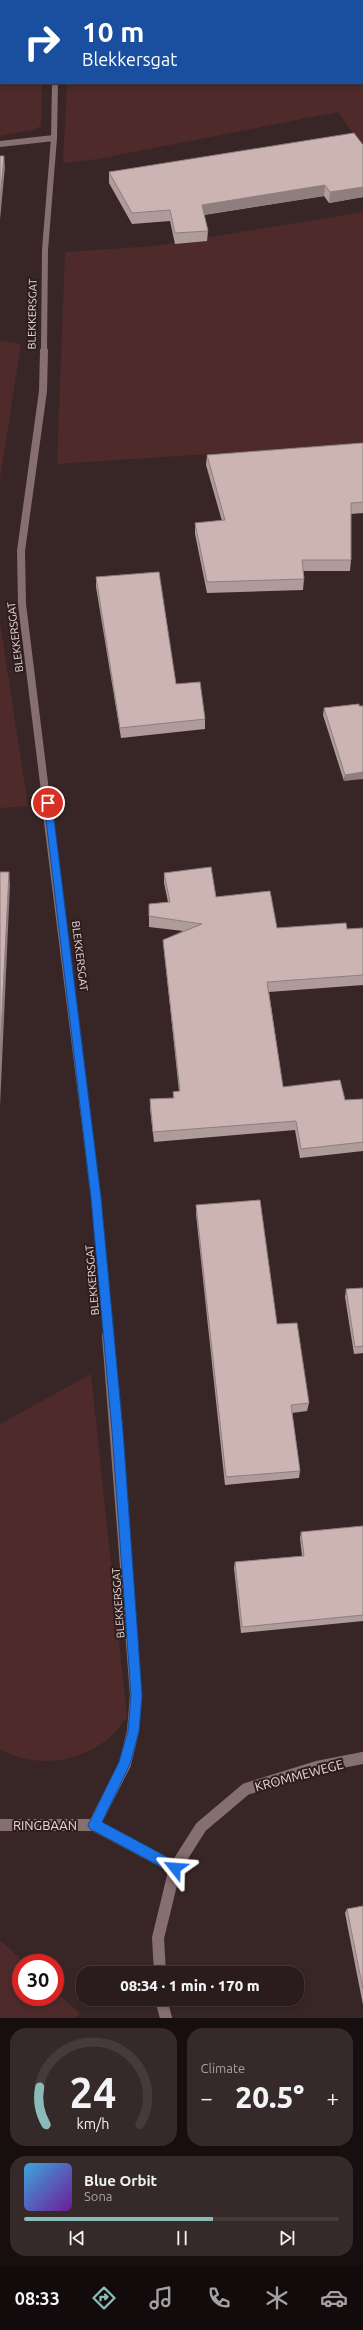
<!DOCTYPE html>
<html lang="en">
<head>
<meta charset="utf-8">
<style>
	body { margin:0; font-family:Ubuntu,sans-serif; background:#362929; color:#f1f3f6; height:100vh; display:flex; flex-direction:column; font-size:15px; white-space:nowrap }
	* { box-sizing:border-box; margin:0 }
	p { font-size:13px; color:#a5a1a3 }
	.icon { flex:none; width:22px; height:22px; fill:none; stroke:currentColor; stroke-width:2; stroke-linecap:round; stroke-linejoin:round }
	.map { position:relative; height:2018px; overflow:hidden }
	.sheet { display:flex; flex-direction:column; gap:10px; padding:10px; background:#170f0f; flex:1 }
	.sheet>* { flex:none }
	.top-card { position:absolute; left:0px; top:0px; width:363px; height:84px; box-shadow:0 2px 6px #0003,0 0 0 1px #463a3b; background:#1a4fa0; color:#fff; overflow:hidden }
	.speed { position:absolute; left:12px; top:1954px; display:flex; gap:8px; font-size:20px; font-weight:700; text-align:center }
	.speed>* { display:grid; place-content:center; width:52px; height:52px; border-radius:50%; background:#2a1c1c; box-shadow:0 2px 6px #0003,0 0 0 1px #463a3b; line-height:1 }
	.speed .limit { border:6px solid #d22; background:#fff; color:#111 }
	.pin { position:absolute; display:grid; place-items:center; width:34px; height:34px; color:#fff; margin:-17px; border:2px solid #fff; border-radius:50%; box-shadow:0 1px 4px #0007 }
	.me { position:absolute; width:44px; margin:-22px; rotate:298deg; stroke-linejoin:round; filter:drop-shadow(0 0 3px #0008) }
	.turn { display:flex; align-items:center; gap:14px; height:84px; padding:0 16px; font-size:18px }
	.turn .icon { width:52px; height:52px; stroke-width:2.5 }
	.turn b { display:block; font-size:28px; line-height:34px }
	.big { font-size:30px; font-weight:800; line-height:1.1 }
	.sheet .widget { flex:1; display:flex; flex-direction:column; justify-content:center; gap:6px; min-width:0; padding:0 14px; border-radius:16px; background:#362929 }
	.sheet .dial { align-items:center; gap:0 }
	.dial svg { height:104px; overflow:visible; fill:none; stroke:#463a3b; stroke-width:7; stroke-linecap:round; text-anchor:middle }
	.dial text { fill:#f1f3f6; stroke:none }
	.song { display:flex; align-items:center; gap:12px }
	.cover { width:48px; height:48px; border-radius:6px; background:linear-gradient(135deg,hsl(200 70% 55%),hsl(280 70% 35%)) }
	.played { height:4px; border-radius:2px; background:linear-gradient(90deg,#8bbbb9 60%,#463a3b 60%) }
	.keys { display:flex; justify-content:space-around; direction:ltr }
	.heat { display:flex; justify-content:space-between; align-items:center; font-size:22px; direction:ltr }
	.sheet .tiles { flex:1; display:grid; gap:10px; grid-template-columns:1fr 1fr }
	.widget:last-child { grid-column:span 2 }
	.trip { position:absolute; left:76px; top:1966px; width:228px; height:40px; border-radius:16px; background:#2a1c1c; box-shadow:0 2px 6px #0003,0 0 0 1px #463a3b; font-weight:800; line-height:40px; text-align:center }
	.tab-bar { display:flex; height:64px; justify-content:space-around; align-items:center; background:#110b0b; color:#a5a1a3 }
	.tab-bar .icon { width:28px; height:28px }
	.tab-bar .selected { color:#8bbbb9 }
	.tab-bar b { font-size:18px; color:#f1f3f6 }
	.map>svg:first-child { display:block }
	.green { fill:#4e2a2b }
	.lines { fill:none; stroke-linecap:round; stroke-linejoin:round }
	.minor-far3 { stroke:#86706f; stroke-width:6 }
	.minor-far2 { stroke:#86706f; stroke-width:8 }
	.minor-far1 { stroke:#86706f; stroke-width:10 }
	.minor { stroke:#86706f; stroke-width:12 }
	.tertiary { stroke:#86706f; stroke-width:12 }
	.wall { fill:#af9b9a }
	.shaded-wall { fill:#8f7e7d }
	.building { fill:#ccb4b3; stroke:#8f7e7d }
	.route { fill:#1a73e8; stroke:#114b97 }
	.labels { text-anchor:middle; stroke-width:4; stroke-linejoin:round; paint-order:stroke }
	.street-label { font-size:11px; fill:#e5d9d8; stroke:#2e1c1c }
	.near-street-label { font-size:13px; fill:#e5d9d8; stroke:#2e1c1c }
</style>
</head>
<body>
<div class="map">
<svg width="363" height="2018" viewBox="0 0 363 2018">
	<rect width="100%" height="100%" fill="#382626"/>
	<path class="green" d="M0,0h43l-42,1v82h41l-1,43 -8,4 -33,6z
		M68,0h295v148l-25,-36 -240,47 -35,4 4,-80h295v-82z
		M363,212v232l-306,20 8,-212 89,-6z
		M0,341l21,3 -21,135z
		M0,622l28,184 -28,2z
		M91,1374l36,343c-6,7 -11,15 -18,21 -30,25 -75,31 -109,11v-325z
		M0,1940l25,23h-4v34h34v-6l25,23 -5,4h-75z"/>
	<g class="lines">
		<path class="minor-far3" d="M0,144l54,-6
			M44,352l1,-102 9,-112 1,-55"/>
		<path class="minor-far2" d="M44,351l-1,40 -22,160 1,53 23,187"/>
		<path class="minor-far1" d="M45,790l51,408 13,139"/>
		<path class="minor" d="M0,1825h94l81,43
			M94,1825l31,-61 8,-33 3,-36 -28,-359"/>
		<path class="tertiary" d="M160,1973l-2,-35 17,-70 26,-41 45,-38 71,-22 46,-9
			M161,1999l5,19"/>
	</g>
	<path class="wall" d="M363,145v52l-34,6 -5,-7 -120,19 4,16 -1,10 -32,3 -5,-23 -38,3 -23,-41v-11z
		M363,443v70l-12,1v46l-1,11h-47l1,8 -1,11 -96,3 -12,-59v-11l27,-2 -16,-56 1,-10z
		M96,577l80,107 29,35v10l-84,9 -25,-151z
		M359,704l-15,77 -21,-66 1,-7z
		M164,873l52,24 61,31 70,1 16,-1v57l-94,7 14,95 62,13 18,-1v52l-63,7 -5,-28 -141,12 -4,-33v-10l23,-1v-6l6,-1 -15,-141 -1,-10 20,-9 -34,-4v-11l19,-14 -4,-19z
		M196,1205l81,119 32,79 -2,8 -15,2 8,58 -1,7 -74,7 -29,-271z
		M363,1288v65l-9,1 -9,-57 1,-8z
		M363,1526v95l-122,12 -7,-65 1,-6 67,-6 -2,-18 1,-6z
		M363,1906v99l-18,-92 2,-4z"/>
	<path class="shaded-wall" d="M4,156l1,11 -5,53v-20z
		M325,185l-1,11 -122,19v-10z
		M363,187v10l-34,6 1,-11z
		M363,772v7l-19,2 1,-6z
		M9,872l1,13 -10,221v-53z"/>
	<path class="building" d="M354,133l9,12v42l-33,5 -5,-7 -123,20 6,26 -33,2 -5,-23 -38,3 -23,-41z
		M0,156h4l-4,44z
		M363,443v59l-12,1v57h-49l2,19 -97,3 -12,-59 30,-3 -18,-65z
		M159,572l17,112 24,-2 5,37 -85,9 -24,-151z
		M359,704v2h4v66l-18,3 -21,-67z
		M211,867l5,30 54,-6 7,37 69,-5 1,6 16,-1v47l-96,7 16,105 57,-7 5,20 18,-1v43l-62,7 -5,-28 -143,11 -3,-33 24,-1 -1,-6 7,-1 -17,-151 39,-16 -53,-8v-12l21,-2 -6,-29z
		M0,872h9l-9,181z
		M260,1200l17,124 20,-1 12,80 -18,2 9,66 -74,6 -30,-272z
		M363,1288v58l-8,1 -9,-58z
		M363,1526v89l-121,12 -7,-65 69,-6 -3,-24z
		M363,1906v83l-16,-80z"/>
	<path class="route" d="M48,800l4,3 49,395 22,233 19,264 -3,36 -9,33 -28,58 78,42 1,4 -1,4 -5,2 -85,-45 -2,-4 31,-63 9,-31 3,-36 -19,-264 -21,-233 -47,-395z"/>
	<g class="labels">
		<g class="street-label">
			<text transform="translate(32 314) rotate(-89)" y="4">BLEKKERSGAT</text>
			<text transform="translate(15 637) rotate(-97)" y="4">BLEKKERSGAT</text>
			<text transform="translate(80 956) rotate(83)" y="4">BLEKKERSGAT</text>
			<text transform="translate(92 1280) rotate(-95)" y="4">BLEKKERSGAT</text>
			<text transform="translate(118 1603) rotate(-94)" y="4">BLEKKERSGAT</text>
		</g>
		<g class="near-street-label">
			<text transform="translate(299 1775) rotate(-15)" y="5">KROMMEWEGE</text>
			<text x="45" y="1830">RINGBAAN</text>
		</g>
	</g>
</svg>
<div class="speed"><div class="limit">30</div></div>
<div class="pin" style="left:48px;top:803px;background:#d93025"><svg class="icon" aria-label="arrive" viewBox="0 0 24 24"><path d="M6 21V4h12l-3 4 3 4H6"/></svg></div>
<svg class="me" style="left:175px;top:1868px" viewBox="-20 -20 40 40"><path d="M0-17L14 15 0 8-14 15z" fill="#1a73e8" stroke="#fff" stroke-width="4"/></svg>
<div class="trip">08:34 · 1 min · 170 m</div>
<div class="top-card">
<div class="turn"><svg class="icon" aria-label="right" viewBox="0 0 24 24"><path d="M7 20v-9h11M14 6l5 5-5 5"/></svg><div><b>10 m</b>Blekkersgat</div></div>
</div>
</div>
<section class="sheet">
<div class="tiles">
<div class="widget dial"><svg viewBox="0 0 100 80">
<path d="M14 69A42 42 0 1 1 86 69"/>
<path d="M14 69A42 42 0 0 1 9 40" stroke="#8bbbb9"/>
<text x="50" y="56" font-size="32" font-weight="700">24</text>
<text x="50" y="72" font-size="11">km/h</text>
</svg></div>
<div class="widget"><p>Climate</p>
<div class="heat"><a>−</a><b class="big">20.5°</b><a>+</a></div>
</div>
<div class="widget">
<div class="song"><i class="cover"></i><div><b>Blue Orbit</b><p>Sona</p></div></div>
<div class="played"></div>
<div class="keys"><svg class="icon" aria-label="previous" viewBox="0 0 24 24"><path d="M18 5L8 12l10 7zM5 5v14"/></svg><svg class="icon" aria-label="pause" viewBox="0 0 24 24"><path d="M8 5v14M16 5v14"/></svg><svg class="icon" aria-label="next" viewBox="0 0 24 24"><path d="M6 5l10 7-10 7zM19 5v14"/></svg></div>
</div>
</div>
</section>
<nav class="tab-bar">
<b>08:33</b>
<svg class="icon selected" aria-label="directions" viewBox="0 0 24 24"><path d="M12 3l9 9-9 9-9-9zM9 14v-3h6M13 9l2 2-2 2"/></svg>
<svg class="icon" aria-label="music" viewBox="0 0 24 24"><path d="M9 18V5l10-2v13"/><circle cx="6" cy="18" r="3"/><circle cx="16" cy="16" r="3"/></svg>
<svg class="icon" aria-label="phone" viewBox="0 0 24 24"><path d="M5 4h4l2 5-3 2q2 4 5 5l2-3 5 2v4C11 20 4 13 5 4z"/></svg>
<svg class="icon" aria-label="climate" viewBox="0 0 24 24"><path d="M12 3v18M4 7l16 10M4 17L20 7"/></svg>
<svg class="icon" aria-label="car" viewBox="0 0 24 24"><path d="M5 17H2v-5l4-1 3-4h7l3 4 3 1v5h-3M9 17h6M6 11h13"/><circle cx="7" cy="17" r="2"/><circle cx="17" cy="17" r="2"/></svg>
</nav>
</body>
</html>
